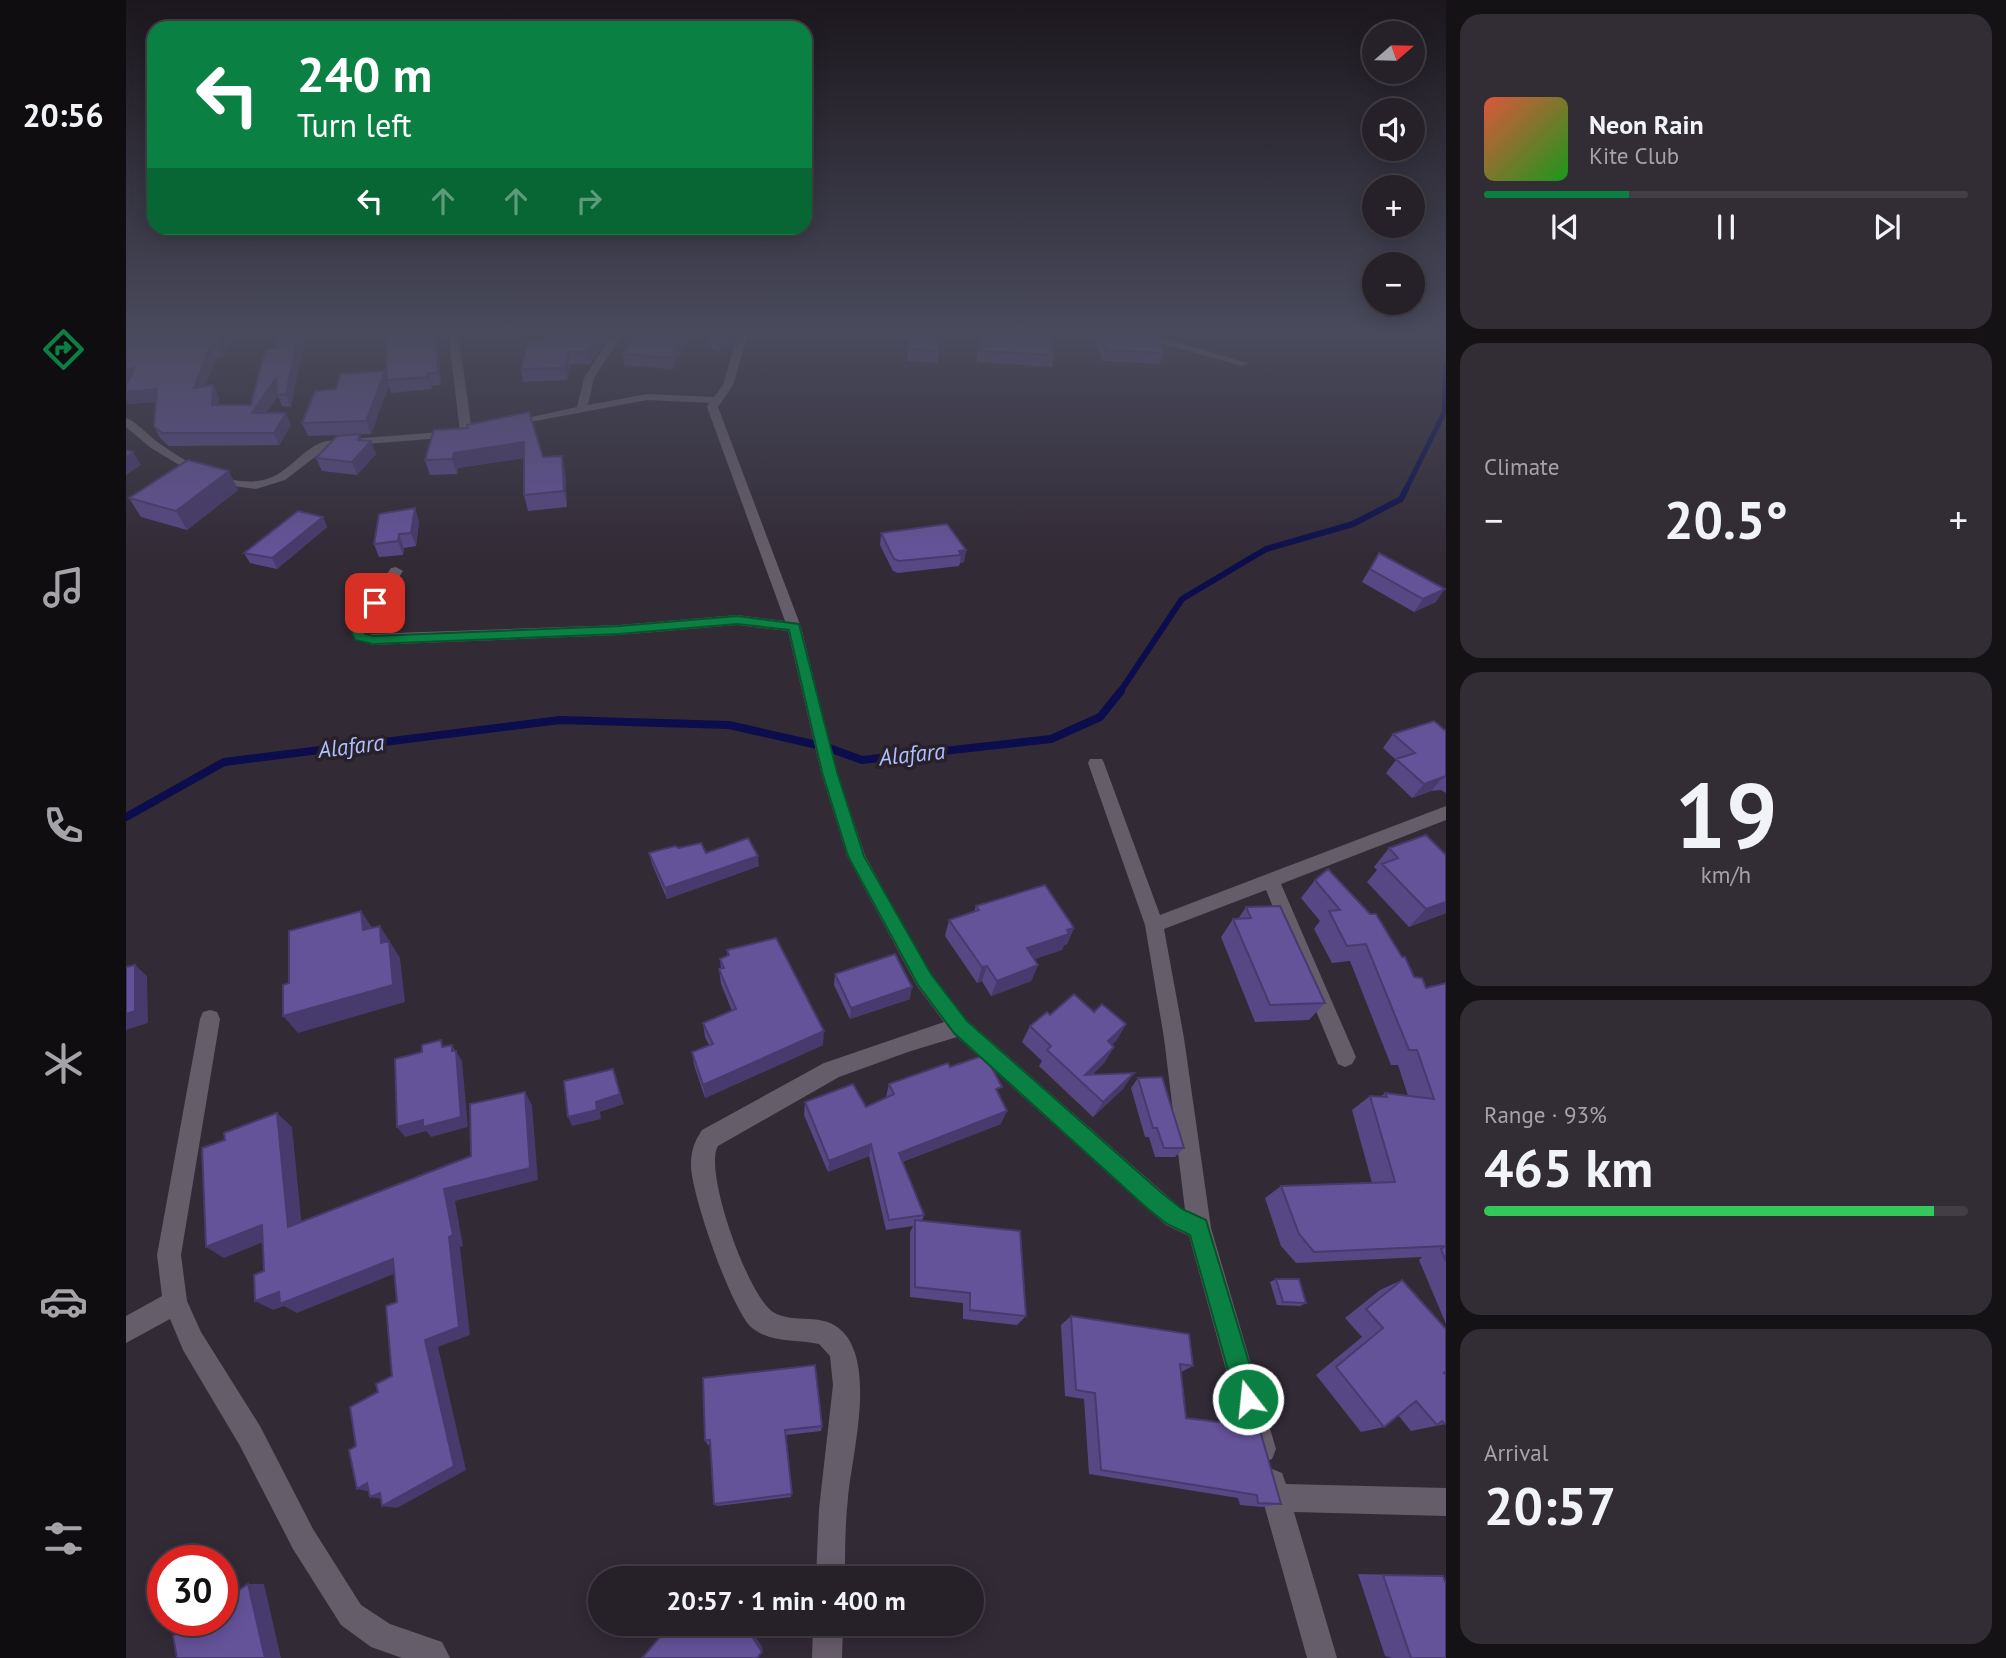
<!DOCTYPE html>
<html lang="en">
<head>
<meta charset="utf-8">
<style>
	body { margin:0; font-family:"PT Sans",sans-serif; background:#322d34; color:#f1f3f6; height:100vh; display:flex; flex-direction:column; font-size:26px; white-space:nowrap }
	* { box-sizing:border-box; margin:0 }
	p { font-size:23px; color:#a4a3a8 }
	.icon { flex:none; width:38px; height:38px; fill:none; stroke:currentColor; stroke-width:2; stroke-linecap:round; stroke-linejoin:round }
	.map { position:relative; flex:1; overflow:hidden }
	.details { display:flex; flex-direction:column; gap:14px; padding:14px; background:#151216; width:560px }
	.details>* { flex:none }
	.guide { position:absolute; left:21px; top:21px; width:665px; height:214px; border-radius:21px; box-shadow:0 4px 18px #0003,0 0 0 2px #423e45; background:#0b8043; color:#fff; overflow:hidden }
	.needle { width:46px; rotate:70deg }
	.controls { position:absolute; left:1236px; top:21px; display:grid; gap:14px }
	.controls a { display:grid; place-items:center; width:63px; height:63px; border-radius:50%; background:#262028; box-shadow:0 4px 18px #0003,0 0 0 2px #423e45; font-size:35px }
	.speed { position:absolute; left:21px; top:1545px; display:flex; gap:14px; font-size:35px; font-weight:700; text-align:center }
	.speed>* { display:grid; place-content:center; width:91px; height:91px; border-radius:50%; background:#262028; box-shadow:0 4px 18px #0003,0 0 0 2px #423e45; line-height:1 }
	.speed .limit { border:10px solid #d22; background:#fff; color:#111 }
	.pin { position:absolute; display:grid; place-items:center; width:60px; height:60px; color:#fff; margin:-30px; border-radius:14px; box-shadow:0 4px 10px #0006 }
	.me { position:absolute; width:77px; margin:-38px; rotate:344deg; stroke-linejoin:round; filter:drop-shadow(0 0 5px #0008) }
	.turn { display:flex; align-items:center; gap:24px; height:147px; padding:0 35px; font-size:32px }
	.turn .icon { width:91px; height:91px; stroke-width:2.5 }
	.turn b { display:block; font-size:49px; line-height:60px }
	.lanes { display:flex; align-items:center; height:66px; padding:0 35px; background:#0003; justify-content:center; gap:35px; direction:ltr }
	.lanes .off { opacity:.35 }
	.big { font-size:52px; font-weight:700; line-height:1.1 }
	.details .widget { flex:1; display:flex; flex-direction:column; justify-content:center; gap:10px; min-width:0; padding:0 24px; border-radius:21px; background:#322d34 }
	.details .dial { align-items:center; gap:0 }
	.dial b { font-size:91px; line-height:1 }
	.song { display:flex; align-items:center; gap:21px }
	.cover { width:84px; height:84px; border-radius:10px; background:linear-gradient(135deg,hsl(10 70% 55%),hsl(120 70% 35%)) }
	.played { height:7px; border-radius:4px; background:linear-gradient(90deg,#0b8043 30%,#423e45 30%) }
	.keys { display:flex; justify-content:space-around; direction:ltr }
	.heat { display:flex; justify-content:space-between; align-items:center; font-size:38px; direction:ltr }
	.charge { height:10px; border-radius:5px; background:linear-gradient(90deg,#34c759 93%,#423e45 0) }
	.trip { position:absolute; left:462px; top:1566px; width:396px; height:70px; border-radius:35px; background:#262028; box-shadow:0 4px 18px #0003,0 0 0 2px #423e45; font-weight:700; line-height:70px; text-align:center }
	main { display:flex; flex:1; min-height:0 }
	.menu { display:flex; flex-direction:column; width:126px; justify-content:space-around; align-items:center; background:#0f0d10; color:#a4a3a8 }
	.menu .icon { width:49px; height:49px }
	.menu .on { color:#0b8043 }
	.menu b { font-size:32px; color:#f1f3f6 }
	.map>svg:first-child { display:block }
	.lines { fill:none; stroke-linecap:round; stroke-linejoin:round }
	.stream-far2 { stroke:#0b0d4c; stroke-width:5 }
	.stream-far1 { stroke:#0b0d4c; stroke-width:6 }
	.stream { stroke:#0b0d4c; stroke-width:8 }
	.minor { fill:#665d6a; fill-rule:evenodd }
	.wall { fill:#574784 }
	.shaded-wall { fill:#473a6c }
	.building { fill:#65539a; stroke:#473a6c; stroke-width:2 }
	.route { fill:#0b8043; stroke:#07532c; stroke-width:2 }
	.labels { text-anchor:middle; stroke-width:7; stroke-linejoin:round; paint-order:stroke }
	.water-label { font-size:23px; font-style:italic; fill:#aec0fa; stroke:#28202b }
</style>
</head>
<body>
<main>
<nav class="menu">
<b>20:56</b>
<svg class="icon on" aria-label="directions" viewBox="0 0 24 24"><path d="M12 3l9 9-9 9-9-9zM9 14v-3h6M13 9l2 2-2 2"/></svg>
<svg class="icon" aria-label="music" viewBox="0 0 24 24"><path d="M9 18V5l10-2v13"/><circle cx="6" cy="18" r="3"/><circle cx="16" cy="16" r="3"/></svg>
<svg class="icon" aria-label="phone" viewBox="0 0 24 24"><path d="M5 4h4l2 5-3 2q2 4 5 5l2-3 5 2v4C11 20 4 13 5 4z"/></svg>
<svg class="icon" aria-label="climate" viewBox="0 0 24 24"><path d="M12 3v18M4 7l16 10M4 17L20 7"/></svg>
<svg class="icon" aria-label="car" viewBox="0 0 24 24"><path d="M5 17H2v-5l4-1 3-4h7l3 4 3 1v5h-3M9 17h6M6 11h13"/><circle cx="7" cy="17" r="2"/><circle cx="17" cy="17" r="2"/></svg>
<svg class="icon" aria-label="filters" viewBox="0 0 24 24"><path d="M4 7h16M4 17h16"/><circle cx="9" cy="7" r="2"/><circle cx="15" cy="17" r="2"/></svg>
</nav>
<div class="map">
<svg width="1320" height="1658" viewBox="0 0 1320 1658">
	<rect width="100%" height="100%" fill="#322a35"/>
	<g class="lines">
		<path class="stream-far2" d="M1279,491l39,-78 2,-47"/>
		<path class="stream-far1" d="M994,692l62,-93 84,-50 87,-25 48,-25 5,-10"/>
		<path class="stream" d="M0,817l98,-55 336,-42 169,5 97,22 36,13 189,-21 49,-22 21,-26"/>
		<path class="minor" d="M322,330h10l14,102 -6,3 -6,-3z
			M489,330h10l-31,48 -6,27 59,-11 67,3 9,-12 16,-55h10l-16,55 -15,22 83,220 36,145 28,83 38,70 28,49 36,46 215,189 3,1 -21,-172 -19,-113 -57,-162 2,-4h12l2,4 56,152 286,-109v14l-165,64 75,173 -4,7 -7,3 -7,-3 -72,-174 -102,39 20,109 27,190 65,221 -4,10 -10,4 -10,-4 -4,-10 -59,-213 -23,-11 -19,-16 -190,-172 -49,15 -69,25 -121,69c-15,24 30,150 55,166 21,13 51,-1 70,20 33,35 9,122 5,166 -3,27 -3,53 -3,80h-29l3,-69 14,-124 -3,-29 -11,-12c-23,-5 -48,0 -68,-17 -20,-19 -60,-133 -60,-162 0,-14 3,-23 11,-35l122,-67 120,-41 -27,-36 -70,-130 -26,-84 -33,-141 -51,-6 -118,10 -246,10 -18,-5 -5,-10 41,-62 5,-1 7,4 -39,59 2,4 253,-9 118,-10 48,6 -78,-214 2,-4 -62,-3 -138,26 -6,-3 74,-16 7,-29z
			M909,330l123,6 89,27 -5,3 -85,-24 -55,-2z
			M0,418c11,4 21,16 30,23 29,21 74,49 111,38 23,-7 35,-31 59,-38l128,-10 6,3 -6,3 -126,10 -43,33 -29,9 -23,-3 -42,-14 -40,-24 -25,-21z
			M84,1010l7,2 3,7 -39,236 6,46 14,31 59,94 53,103 48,76 29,19 52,18 8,16h-48l-31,-11 -30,-22 -48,-76 -53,-103 -57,-96 -13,-31 -44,24v-27l36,-20 -5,-41 43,-236 3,-7z
			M1146,1469l10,4 4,11 160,4v28l-152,-4 43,146h-30l-49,-175 4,-10z
			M687,1624h30l-1,34h-30z"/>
	</g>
	<path class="wall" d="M0,330h105l2,4 -10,23 -7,1 -11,29 8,-2 6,13v7h32l14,-55h41l-4,1 -11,56 -9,-1 -4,-10 -12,17 25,12 -12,20 -110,1 -9,-8 -6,-12 2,-24 -27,2 -3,-5v-14l1,-2z
		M259,330h52l4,55 -9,1v3l-41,4 -2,-8 -18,49 -63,2 -6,-13 83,-52 2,6z
		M486,330l-22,34h-19l-4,16 -44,2 -2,-13 24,-30z
		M512,330h65l-3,5 -10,-1 -18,35 -48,-4 -1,-11z
		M608,330l-15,22 -12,-7v-10z
		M777,330h32l4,21 -1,12 -31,-2 2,-22h-5z
		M852,330h72l4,25 -2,12 -75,-5v-24z
		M962,330h54v3z
		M972,332l65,21 -3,11 -57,-3 -7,-18z
		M308,430l109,27 22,14 2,36 -39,4 -4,-16v-37l-66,10 -1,6 -27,1 -5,-15z
		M234,434l2,7 14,13 -19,21 -35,-4 -6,-13z
		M112,490l-51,40 -46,-13 -12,-19z
		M197,517l4,10 -50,42 -27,-6 -6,-10z
		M293,521l-3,25 -12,2 -1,7 -24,2 -5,-13z
		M755,533l85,17 -2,12 -4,1 -1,3 -61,7 -5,-2 -13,-26z
		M1253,553l57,49 -22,10 -52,-30z
		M1320,731v62l-5,-3 -10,1 -19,7 -26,-25 10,-13 -13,-12 10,-14z
		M553,848l27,5 53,13 -92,33 -15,-35 -3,-11z
		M1263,848l57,7v58l-37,14 -42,-45 10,-12 -3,-3z
		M1189,880l87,77 12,20 12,11 20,-5v341l-27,-64 3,-3 -126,6 -15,-17 -16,-48 16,-12 91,-3 -20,-73 18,-14 10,1 5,-4 23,3 -10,-31h-7l-41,-104 -18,2 -18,-34 6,-8 -19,-23z
		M850,906l98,22 -7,16 -3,1 -2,5 -28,9 4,6 -7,16 -40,15 -9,-15 -5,2 -32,-47 4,-16 25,-8z
		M1120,907l79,96 -16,17 -54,2 -34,-85 12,-18h5z
		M601,950l96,95 -118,53 -11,-33 -2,-13 17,-7 -4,-8 -2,-14 29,-12 -11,-27 -2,-15h2l-1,-10 8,-3z
		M709,974l75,25 -60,20 -16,-34z
		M968,1012l32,12 -10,17 -4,3 2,3 -10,16 -12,12 31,14 -30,28 -54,-51 3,-5 -20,-19 8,-16 20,-11z
		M824,1067l48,28 3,29 -99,38 22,53 -2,6 104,95 -9,9 -54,-6v-16l-53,-6v-65l3,-6 -27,4 -17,-74 -41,16 -24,-57 1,-13 61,5 20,-10 3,-13z
		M1012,1078l46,70 -9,9h-20l-6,-20h-4l-14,-49z
		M1150,1279l30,24 -6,3 -23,-1 -7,-23z
		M1276,1280l42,93 1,51 -34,7 -13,-16 -14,12 -23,5 -45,-57 46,-38 -17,-19 35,-28z
		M945,1316l122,50 -12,6 5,46 95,86 -19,3 -22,-2 -2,-7 -149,-24 -5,-75 -19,-3 -4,-71z
		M696,1426l-1,5 -35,4 5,62 -74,9 -3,-2 -4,-60 -2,1 -3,-5z
		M1232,1574l85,2 3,82h-54l-7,-2z"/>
	<path class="shaded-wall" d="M98,330h7l2,4 -10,23 -5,-12z
		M175,330h3l2,20 -4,1 -11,56 -5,-12 11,-56z
		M309,330h2l4,55 -3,-12z
		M476,330h10l-22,34 -2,-12z
		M560,330h3l1,4 -18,35 -1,-11z
		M601,330h7l-15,22 -1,-10z
		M84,346l6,12 -16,42 -6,-12z
		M442,352l3,12 -4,16 -2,-12z
		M9,368l7,12 -16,3v-13z
		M259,371l4,14 -18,49 -5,-13z
		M302,373l4,13v3l-4,-12z
		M150,378l1,16 1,2 -21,29 -5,-12z
		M87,385l6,13 -1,19 -6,-12z
		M31,389l7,12 -35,3 -3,-5v-7z
		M160,413l5,12 -12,20 -5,-12z
		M234,434l5,13 6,-6 5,13 -19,21 -5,-13z
		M398,442l3,15 -69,11 -1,6 -5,-15 2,-6z
		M7,452l8,13 -15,10v-18z
		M436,456l3,15 2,36 -3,-16z
		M103,471l9,19 -51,40 -11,-19z
		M289,508l4,13 -3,25 -5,-13z
		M197,517l4,10 -50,42 -5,-11z
		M273,534l5,14 -1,7 -5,-14z
		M840,550l-2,12 -4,1 1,-8 -2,-4z
		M1319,589l-9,13 -22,10 9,-13z
		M1317,777l-12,14 -19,7 12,-14z
		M632,856l1,10 -92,33 -2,-11z
		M1320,902v11l-37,14 17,-18z
		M235,911l12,18 -10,1z
		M254,926l20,32 5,44 -107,31 -15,-17 98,-73z
		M948,928l-7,16 -3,1 -2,5 -42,14 7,-16z
		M9,965l12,11 1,47 -22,7v-16z
		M912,965l-7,16 -40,15 6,-15z
		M861,966l-5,15 -5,2 5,-16z
		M786,987l-2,12 -60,20 1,-11z
		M1000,1024l-10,17 -18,16 10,-16z
		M698,1031l-1,14 -118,53 -2,-13z
		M326,1045l10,16 6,66 -37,10 -5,-6 -21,6 -8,-10 55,-76z
		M988,1047l-10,16 -21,21 2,-9z
		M487,1069l11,35 -24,8 1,7 -29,7 -4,-9 28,-15z
		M1008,1073l-11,16 -30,28 10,-15z
		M399,1092l7,13 6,75 -83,21 8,45 -3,1 10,88 -32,12 28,123 -69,38 -15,-2 43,-166 19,-151z
		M881,1111l-6,13 -106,40 4,-11z
		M151,1113l15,14 11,111 -15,-11z
		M745,1144l-2,12 -41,16 1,-11z
		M136,1225l16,11 -54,22 -18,-11z
		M267,1259l13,10 -109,44 -13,-7 -11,4 -18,-9 24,-9z
		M241,1483l5,9 -15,-3z
		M254,1493l6,7 -16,-3z
		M122,1584h16l17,74h-16z
		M618,1624h3l16,24 -1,4z"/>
	<path class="building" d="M0,330h98l-6,15 -8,1 -16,42 19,-3 -1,20h39l14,-55 11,-2v-18h25v8l-4,1 -11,56 -9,-1 -1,-16 -24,35h34l-12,20h-112l-8,-7 3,-37 -31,3v-7l9,-17 -9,2z
		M259,330h50l3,43h-10v4l-41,3z
		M423,330h53l-14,22h-20l-3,16 -44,1 8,-31 16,1z
		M512,330h48l-15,28 -48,-4z
		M583,330h18l-9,12 -11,-7z
		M784,330h25l4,21 -31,-2z
		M853,330h71l4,25 -75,-4z
		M972,332l57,1 8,20 -57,-3z
		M259,371l-19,50 -64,2 13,-32 21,-2 4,-15z
		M403,412l14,45 19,-1 2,35 -40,4v-53l-70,11 -2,6 -27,1 9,-30 34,-2 -1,-3z
		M234,434l-2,6 13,1 -19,21 -36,-4 21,-22z
		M0,450l7,2 -7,5z
		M62,460l41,11 -53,40 -47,-13z
		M289,508l-4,25 -12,1 -1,7 -24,3 5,-30z
		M172,511l25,6 -51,41 -28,-5z
		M821,524l19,26 -7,1 2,4 -62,6 -5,-2 -13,-26z
		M1253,553l66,36 -22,10 -53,-30z
		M1308,721l12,10v45l-22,8 -28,-25 19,-6 -22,-19z
		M1300,835l20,20v47l-20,7 -44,-45 16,-6 -9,-10z
		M622,838l10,18 -93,32 -16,-35 26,-7 4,2 22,-5 5,10z
		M1202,869l42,45h6l26,43h3l9,20 8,1 4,10 20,-5v278l-5,-12 4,-3 -131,6 -15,-18 -18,-48 114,-4 -25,-86 17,1 -2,-4 49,6 -17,-49h-8l-43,-106 -19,2 -18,-35 11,-1 -25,-30z
		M919,885l29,43 -7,2 2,4 -42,14 11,17 -41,16 -10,-15 -5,1 -33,-47 30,-10 -3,-4z
		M1154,906l45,97 -55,2 -37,-86 18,-1 -5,-11z
		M235,911l2,19 17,-4 1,17 8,-2 4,44 -110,31v-31l6,-2v-52z
		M650,938l48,93 -121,54 -11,-33 21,-8 -10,-21 33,-14 -17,-40 5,-1 -4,-9 9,-4 -2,-5z
		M769,954l17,33 -61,21 -16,-34z
		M9,965v46l-9,3v-47z
		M948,994l20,18 8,-8 24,20 -18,17 6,6 -29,28 49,-2 -31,29 -56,-52 4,-4 -21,-20 17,-14 3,3z
		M315,1040l1,7 10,-2v6h4l5,66 -38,10v-7l-26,7 -2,-68 27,-7v-7z
		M859,1055l17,32 -6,2 11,22 -108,42 25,62 -35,5 -18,-76 -42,17 -24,-59 48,-18 13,23 28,-13 -5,-10 59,-21 2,4z
		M487,1069l7,25 -24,8 1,8 -29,7 -4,-36z
		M1036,1077l22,71h-20l-7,-20h-4l-15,-50z
		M399,1092l5,76 -86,21 9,46 -4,2 10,90 -34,13 29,126 -72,40 -2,-13 -10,4 -3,-14 -10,6 -8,-39 7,-4 -6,-39 28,-15 -2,-8 16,-8 -6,-70 11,-4 -4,-43 -113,45 -1,-12 -24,9 -1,-26 10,-4 -2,-46 -56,22 -4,-99 23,-8 -1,-7 53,-20 11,114 183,-71 -1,-52z
		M789,1220l105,11 6,85 -56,-6v-17l-55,-6z
		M1150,1279h23l7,24 -23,-1z
		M1276,1280l44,49v42l-2,2 2,1v49l-1,1 -3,-3 -5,4 -21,-24 -32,26 -48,-60 47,-39 -17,-19z
		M945,1316l118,18 4,32 -13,-2 6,54 73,9 22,77 -23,-1 -1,-8 -156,-25 -6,-77 -19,-3z
		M689,1365l7,61 -37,4 7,64 -78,10 -4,-64h-5l-2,-62z
		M1257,1575l60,1 3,7v75h-35z
		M122,1584l17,74h-88l-4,-22 22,-16h27v-18z
		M545,1624h73l18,28 -5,6h-115z"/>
	<linearGradient id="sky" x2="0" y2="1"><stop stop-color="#1c171d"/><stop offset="0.59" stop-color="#494a5c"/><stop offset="1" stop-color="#494a5c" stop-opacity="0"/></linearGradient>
	<rect width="1320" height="562" fill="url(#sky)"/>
	<path class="route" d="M249,599l7,4 -18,27 1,4 8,2 246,-10 118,-10 62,8 38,148 27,84 67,118 36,47 196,173 19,15 24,11 54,179 -3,9 -9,3 -8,-3 -4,-9 -46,-164 -23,-11 -19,-15 -194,-176 -36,-48 -70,-129 -26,-84 -33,-142 -52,-6 -118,10 -246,10 -18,-4 -4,-10 20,-30z"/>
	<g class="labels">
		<g class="water-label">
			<text transform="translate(225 746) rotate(-7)" y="8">Alafara</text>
			<text transform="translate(786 754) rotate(-6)" y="8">Alafara</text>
		</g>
	</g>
</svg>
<div class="controls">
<a><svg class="needle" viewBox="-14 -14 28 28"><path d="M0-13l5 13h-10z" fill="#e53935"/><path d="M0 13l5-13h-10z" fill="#a4a3a8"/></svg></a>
<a><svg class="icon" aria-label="sound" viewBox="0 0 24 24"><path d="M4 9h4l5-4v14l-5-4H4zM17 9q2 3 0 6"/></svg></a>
<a>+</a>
<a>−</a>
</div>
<div class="speed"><div class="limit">30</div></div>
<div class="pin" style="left:249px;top:603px;background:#d93025"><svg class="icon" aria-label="arrive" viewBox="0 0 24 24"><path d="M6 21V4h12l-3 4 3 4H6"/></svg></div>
<svg class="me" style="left:1122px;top:1399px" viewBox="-20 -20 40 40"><circle r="17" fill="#0b8043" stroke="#fff" stroke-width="3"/><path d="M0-11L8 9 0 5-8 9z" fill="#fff"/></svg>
<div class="trip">20:57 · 1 min · 400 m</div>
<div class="guide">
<div class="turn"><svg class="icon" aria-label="left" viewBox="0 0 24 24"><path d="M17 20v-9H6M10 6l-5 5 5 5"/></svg><div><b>240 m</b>Turn left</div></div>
<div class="lanes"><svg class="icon" aria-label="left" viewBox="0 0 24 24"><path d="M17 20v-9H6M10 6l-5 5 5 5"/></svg><svg class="icon off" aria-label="ahead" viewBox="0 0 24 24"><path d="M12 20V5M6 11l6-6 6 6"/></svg><svg class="icon off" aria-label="ahead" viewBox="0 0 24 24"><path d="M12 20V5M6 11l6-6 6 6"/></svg><svg class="icon off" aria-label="right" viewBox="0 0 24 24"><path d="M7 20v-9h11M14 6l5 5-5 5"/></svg></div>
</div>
</div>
<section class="details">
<div class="widget">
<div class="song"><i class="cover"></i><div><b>Neon Rain</b><p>Kite Club</p></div></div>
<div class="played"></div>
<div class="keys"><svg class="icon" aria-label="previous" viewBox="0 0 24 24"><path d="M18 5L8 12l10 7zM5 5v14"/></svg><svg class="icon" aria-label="pause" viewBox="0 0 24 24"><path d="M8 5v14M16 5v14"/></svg><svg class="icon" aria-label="next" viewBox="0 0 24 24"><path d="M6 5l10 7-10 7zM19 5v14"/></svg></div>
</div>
<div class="widget"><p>Climate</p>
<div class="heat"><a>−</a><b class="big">20.5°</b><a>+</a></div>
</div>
<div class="widget dial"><b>19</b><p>km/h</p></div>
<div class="widget"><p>Range · 93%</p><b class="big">465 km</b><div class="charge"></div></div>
<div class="widget"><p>Arrival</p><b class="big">20:57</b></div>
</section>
</main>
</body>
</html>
